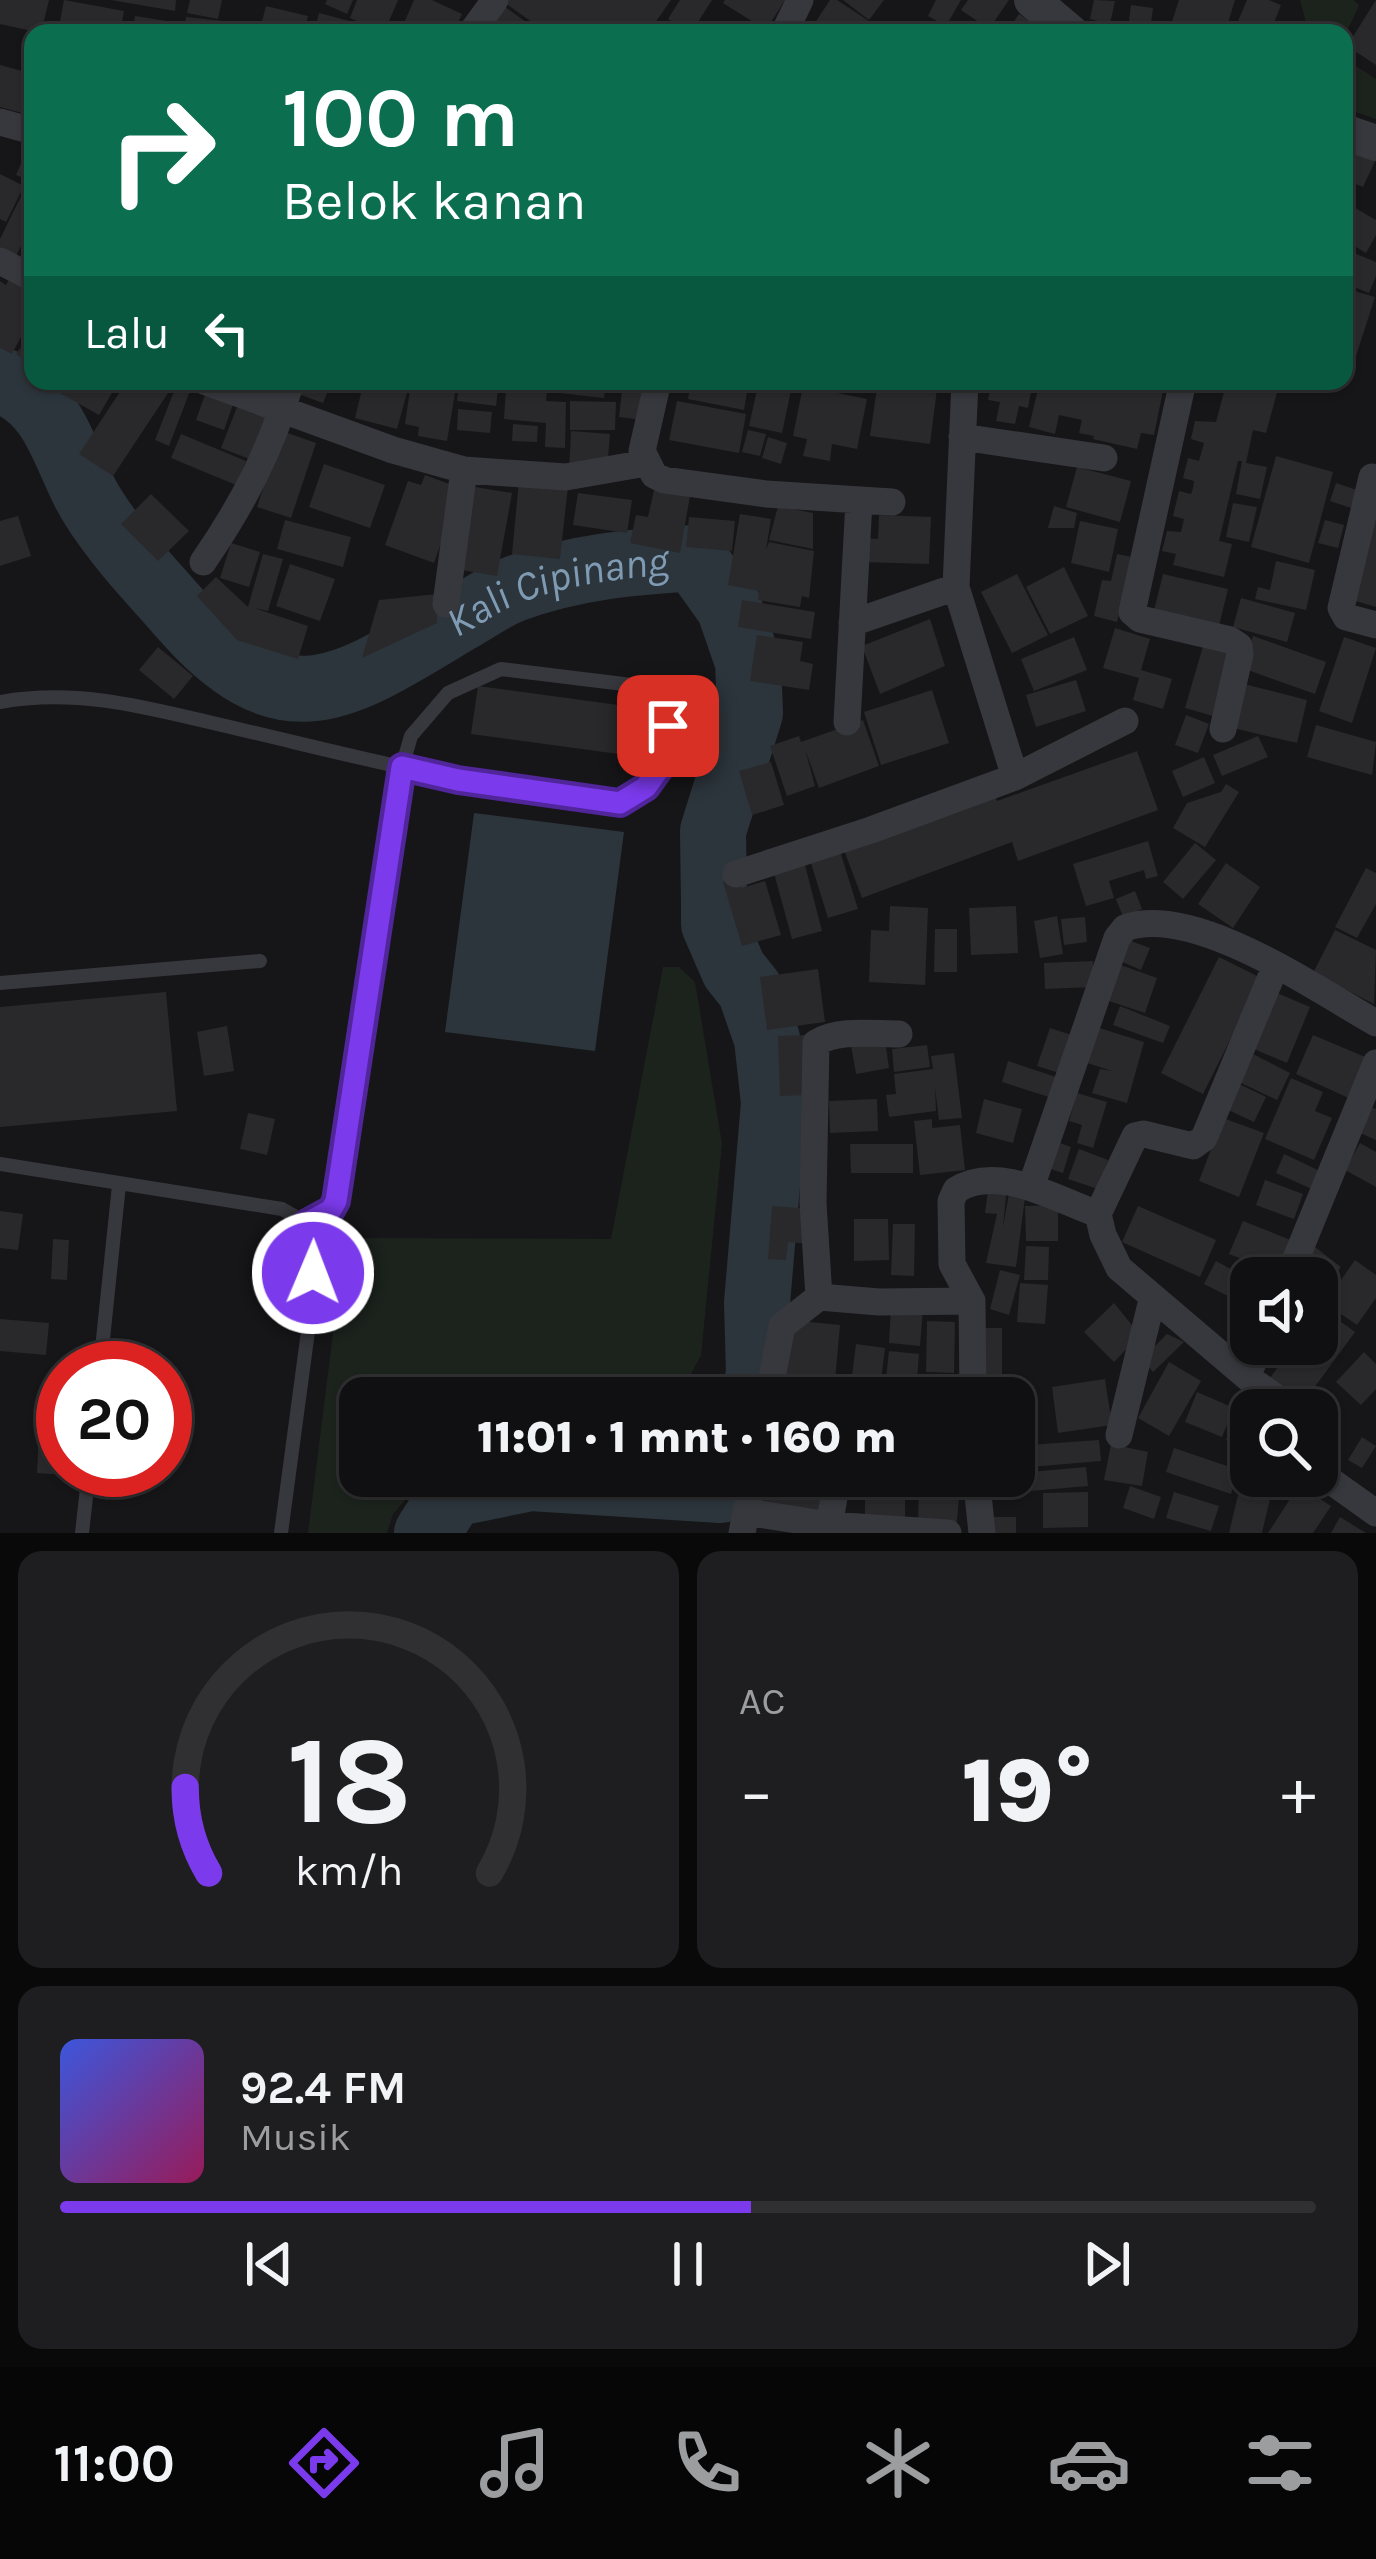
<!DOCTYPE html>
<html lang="id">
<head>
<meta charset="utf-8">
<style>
	body { margin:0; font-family:Karla,sans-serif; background:#1e1e20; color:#f1f3f6; height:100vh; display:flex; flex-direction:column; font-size:45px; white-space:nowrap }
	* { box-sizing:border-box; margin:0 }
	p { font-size:39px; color:#9c9d9f }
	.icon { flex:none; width:66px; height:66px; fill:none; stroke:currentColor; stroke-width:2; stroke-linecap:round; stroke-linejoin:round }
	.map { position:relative; height:1533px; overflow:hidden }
	.drawer { display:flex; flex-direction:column; gap:18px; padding:18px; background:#09090a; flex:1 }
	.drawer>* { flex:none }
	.top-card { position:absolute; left:24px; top:24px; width:1329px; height:366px; border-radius:24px; box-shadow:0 3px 9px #0004,0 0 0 3px #303032; background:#0b6e4f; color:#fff; overflow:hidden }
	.controls { position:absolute; left:1230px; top:1257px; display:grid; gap:24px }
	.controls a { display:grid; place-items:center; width:108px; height:108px; border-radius:24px; background:#101012; box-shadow:0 3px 9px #0004,0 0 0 3px #303032; font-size:60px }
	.speed { position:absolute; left:36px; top:1341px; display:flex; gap:24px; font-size:60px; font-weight:700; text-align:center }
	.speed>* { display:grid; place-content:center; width:156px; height:156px; border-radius:50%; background:#101012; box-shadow:0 3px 9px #0004,0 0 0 3px #303032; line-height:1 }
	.speed .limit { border:18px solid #d22; background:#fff; color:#111 }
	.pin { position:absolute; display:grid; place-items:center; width:102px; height:102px; color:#fff; margin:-51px; border-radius:24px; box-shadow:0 6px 18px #0006 }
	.me { position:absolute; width:132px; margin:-66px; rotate:1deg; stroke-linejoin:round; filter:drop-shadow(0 0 9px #0008) }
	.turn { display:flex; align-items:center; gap:42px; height:252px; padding:0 60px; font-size:54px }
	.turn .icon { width:156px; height:156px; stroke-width:2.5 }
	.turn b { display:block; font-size:84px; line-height:102px }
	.then { display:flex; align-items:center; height:114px; padding:0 60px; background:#0003; gap:24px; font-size:45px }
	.big { font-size:90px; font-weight:800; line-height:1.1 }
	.drawer .widget { flex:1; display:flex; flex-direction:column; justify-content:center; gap:18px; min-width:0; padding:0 42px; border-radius:24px; background:#1e1e20 }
	.drawer .dial { align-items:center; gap:0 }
	.dial svg { height:312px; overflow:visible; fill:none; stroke:#303032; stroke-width:7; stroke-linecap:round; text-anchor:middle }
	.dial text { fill:#f1f3f6; stroke:none }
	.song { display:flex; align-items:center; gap:36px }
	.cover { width:144px; height:144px; border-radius:18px; background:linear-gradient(135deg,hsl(230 70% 55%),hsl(330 70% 35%)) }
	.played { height:12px; border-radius:6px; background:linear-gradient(90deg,#7c3aed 55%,#303032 55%) }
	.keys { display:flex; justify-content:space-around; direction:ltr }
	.heat { display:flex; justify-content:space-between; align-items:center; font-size:66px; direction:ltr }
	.drawer .tiles { flex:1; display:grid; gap:18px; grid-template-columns:1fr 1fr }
	.widget:last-child { grid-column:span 2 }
	.trip { position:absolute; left:339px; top:1377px; width:696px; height:120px; border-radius:24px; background:#101012; box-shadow:0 3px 9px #0004,0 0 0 3px #303032; font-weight:800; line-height:120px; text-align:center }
	.menu { display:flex; height:192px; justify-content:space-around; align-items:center; background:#060607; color:#9c9d9f }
	.menu .icon { width:84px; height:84px }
	.menu .current { color:#7c3aed }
	.menu b { font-size:54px; color:#f1f3f6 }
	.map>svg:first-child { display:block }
	.green { fill:#1c231d }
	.water { fill:#2c353c }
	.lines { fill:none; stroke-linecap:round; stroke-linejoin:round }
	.river { stroke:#2c353c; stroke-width:66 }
	.building { fill:#29292c }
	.service { stroke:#37383d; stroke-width:14 }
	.minor { stroke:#37383d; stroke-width:27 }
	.tertiary { stroke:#37383d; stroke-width:36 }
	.route-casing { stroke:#51269a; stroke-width:30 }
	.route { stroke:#7c3aed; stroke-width:21 }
	.labels { text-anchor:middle; stroke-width:12; stroke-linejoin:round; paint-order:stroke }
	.water-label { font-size:42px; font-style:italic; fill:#7f9bb3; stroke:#111113 }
</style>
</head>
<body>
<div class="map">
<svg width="1376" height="1533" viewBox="0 0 1376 1533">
	<rect width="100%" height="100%" fill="#161618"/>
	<path class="green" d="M1300,0h53l6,5 -15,33v-5h-35z
		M1344,58l32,21v40l-32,-11z
		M663,967h16l16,15 27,162 -21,211 -23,43h-318v78h66l-33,38 -6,19h-79l37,-295 266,1z"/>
	<path class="water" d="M474,813l150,19 -29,219 -150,-19z"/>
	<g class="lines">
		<g class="river">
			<path id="s1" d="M0,380c53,19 62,68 85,113 8,15 19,31 30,45 20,27 44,51 66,77 103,119 162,74 277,5 18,-10 37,-24 56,-31 59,-22 118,-27 180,-31l35,49 19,55 2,51 -37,118 1,72v21l20,46 16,20 17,49 7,64 -17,200 2,70 -5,25"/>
			<path d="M427,1533l25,-39 79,-16 190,12 6,-14"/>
		</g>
	</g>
	<path class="building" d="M0,0h49l-8,33 -41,-9z
		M64,0l60,11 -4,22h-62z
		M111,0h65l-1,11z
		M190,0h32l-4,19 -31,-6z
		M327,0h26l-6,14 -22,-10z
		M357,0h41l-14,33 -34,-15z
		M414,0h18l30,14 -9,19 -52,-3z
		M501,0h170l-23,33h-101z
		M680,0h32l-21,33 -23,-14z
		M725,0h60l-19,30 -43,-27z
		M830,0h7l50,33h-64l-10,-7z
		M843,0h41l-15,20z
		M936,0h25l-15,26 -18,-10z
		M968,0h41l-20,29 -28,-19z
		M1094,0l21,1 -5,23 -20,-5z
		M1179,0h56l-10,33h-39l-16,-5z
		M1247,0h22l12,5 -11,28h-37z
		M1376,0v65l-29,-19z
		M501,4l40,29h-61z
		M1131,5l22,3 -3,23 -22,-3z
		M266,6l42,10 -4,17h-45z
		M319,13l38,10 -3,10h-40z
		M1019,14l29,19h-42z
		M135,16l45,7 -2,10h-46z
		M186,17l57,6 -1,10h-58z
		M0,65l33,9v42l-33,-9z
		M33,135v47l-17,-7z
		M1350,138l26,21 -13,28 -19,-8v-28z
		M0,174l24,12 -18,36 -6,-3z
		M28,182l5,2v38l-18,36 -15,-7v-12z
		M1350,205l26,15v15l-10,18 -22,-13v-24z
		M1354,253l22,9v14l-7,17 -25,-10z
		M9,279l24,13v22l-21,40 -12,-6v-67l6,4z
		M1344,288l31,9 -19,59 -12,-4z
		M33,330v36l-17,-12z
		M65,381h54l-20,34 -41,-23z
		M127,381h29l14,9 -57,86 -34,-22z
		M178,381l15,2 -24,63 -14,-6z
		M293,381h39l-9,22 -33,-12z
		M364,381h32l-1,5 13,3 -11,40 -42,-11z
		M436,381h21l-10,60 -29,-5 1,-9 -14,-3 6,-41 24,4z
		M459,381h40l-3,25 -39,-5z
		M561,381h45l-2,17 -45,-5z
		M623,381h24l-5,39 -23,-3z
		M691,381h58l-5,29 -56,-11z
		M759,381h34l-11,52 -33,-7z
		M878,381h60l-8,63 -60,-8z
		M992,381h41l-5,27 -9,-2 -4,18 -19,-3 4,-19 -12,-2z
		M1040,381h125l-11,54 -13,-2 -4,16 -44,-10 1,-3 -15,-3 3,-13 -23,-5 -4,19 -26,-7z
		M1227,381h19l32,8 -12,44 -13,-3 -7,33 21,4 -7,32 -24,-5 6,-33h-4l-19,80 13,3 -8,33 -51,-12 3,-11 -14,-3 5,-20 14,1 3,-13 -11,-3 6,-25 12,3 2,-6 1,-7 -11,-3 5,-20 11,3 5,-18 -13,-4 4,-18 21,1z
		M803,386l64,13 -10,50 -25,-5 -2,17 -27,-5 4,-17 -14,-3z
		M506,388l41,4 -1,9 20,1 -1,46 -20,-1 1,-24 -42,-4z
		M207,389l28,10 -11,31 -28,-10z
		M570,401l46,1 -1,28h-45z
		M677,401l69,13 -7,39 -70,-13z
		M239,402l35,13 -17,47 -36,-14z
		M458,409l34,3 -2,21 -33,-3z
		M513,424l25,2 -1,16 -25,-1z
		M748,430l18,4 -6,22 -18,-4z
		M282,431l34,12 -25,75 -34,-11z
		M571,431l39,3 -3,36h-38z
		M181,434l65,27 -10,24 -65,-27z
		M768,437l19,6 -6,21 -19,-6z
		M1276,456l57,16 -24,91 -58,-16z
		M324,464l61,21 -15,43 -61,-21z
		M1077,467l54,14 -11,41 -54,-15z
		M425,475l27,10 5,13 -23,65 -49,-18 23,-64 13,4z
		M519,481l49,5 -8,73 -48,-5z
		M1336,483l21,7 -6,18 -21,-7z
		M469,486l43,7 -15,83 -42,-7z
		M654,490l36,6 -10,57 -50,-10 6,-28 12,2z
		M578,493l54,7 -5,33 -54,-8z
		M151,494l38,37 -31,30 -37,-37z
		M1233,503l24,4 -8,35 -23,-5z
		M778,506l35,7v36l-44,-9z
		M1054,506l23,7 -3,15h-26z
		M740,514l31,5 -5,31 3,-8 45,9 -5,47 -7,-2 -2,11 -42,-7 1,-9 -31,-6z
		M879,515l52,2 -2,47 -68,-2 1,-24 16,1z
		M18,516l13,40 -31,10v-45z
		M689,517l46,4 -3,30 -46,-4z
		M285,520l66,17 -8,30 -66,-18z
		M1325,520l19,5 -6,23 -20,-5z
		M1375,520h1v87l-24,-7z
		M1080,521l38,8 -9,43 -38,-9z
		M231,543l29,9 -11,35 -29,-9z
		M263,554l20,5 -15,52 -14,-3 54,18 -10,33 -61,-19 -40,-44 19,-19 32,30z
		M1117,554l15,3 -15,65 -23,-6 8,-36 9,1z
		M1276,561l39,9 -9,40 -51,-11 3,-12 12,3z
		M290,564l45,15 -15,42 -44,-15z
		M1064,567l24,49 -38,18 -24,-47z
		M1017,574l31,61 -36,18 -31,-61z
		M1163,574l65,15 -11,45 -65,-15z
		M437,594v29l-75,35 17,-58z
		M1241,598l54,15 -8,29 -54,-15z
		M742,600l73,12 -4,27 -73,-12z
		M930,619l15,47 -65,28 -18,-48z
		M1115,628l35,11 -9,31 31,9 -9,30 -30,-9 6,-22 -36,-10z
		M757,635l46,7 -3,19 13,3 -4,26 -59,-9z
		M1253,636l73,26 -11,32 -73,-26z
		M1074,637l13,33 -53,21 -13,-32z
		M1344,637l32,11 -24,75 -33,-12z
		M1203,646l28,8 -18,62 -28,-8z
		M158,647l35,29 -19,23 -35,-29z
		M1076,680l10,31 -50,16 -10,-32z
		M1244,684l63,16 -10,43 -64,-15z
		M478,686l155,21 -7,48 -155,-21z
		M932,690l17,53 -68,22 -17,-53z
		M1186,715l23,9 -11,29 -23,-8z
		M863,720l16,46 -60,22 -14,-39 10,37 -28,10 -17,-50 29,-10 2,6z
		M1316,725l60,17 -4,33 -65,-18z
		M1258,736l10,21 -46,19 -9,-21z
		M1137,751l21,59 -140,51 -6,-19 -150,56 -18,-48 151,-54 2,5z
		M1204,757l11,26 -32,14 -11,-26z
		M771,762l13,43 -32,10 -13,-44z
		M1226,784l13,8 -34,55 -32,-19 14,-25 34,-11z
		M1148,841l10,35 -12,3 -2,-9 -35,11 5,17 -28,8 -13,-42z
		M1195,843l21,17 -33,39 -20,-17z
		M840,851l18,58 -30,9 -18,-58z
		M1226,863l34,24 -27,41 -35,-24z
		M805,865l17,66 -30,8 -18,-66z
		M1366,868l10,5v31l-19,34 -22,-11z
		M738,878l4,10 23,-7 16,54 -39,11 -19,-64z
		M1135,891l7,18 -19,8 -7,-18z
		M890,906l38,2 -3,77 -56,-3 2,-52 18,1z
		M1016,906l2,47 -47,2 -2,-47z
		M1057,916l6,38 -23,4 -6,-37z
		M1085,917l2,25 -23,3 -3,-26z
		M935,929h22v43h-23z
		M1335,930l41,20 -2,54 -61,-31z
		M1128,940l22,8 -9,22 -21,-9z
		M1219,957l42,21 -58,116 -42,-21z
		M1093,961l1,26 -49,2 -1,-26z
		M1115,963l42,15 -12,35 -42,-14z
		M818,969l7,53 -58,8 -7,-53z
		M166,992l11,119 -177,16v-120z
		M1277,993l33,14 -23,56 -33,-14z
		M1120,1006l50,20 -7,17 -50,-18z
		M227,1026l7,45 -30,5 -7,-44z
		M1093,1026l51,16 -17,61 -35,-10 8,-24 12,2 -31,-10z
		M1050,1028l22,7 -13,38 -22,-7z
		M806,1035l2,60 -28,1 -2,-60z
		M1313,1035l57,24 -17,41 -57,-26z
		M885,1040l4,28 -33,6 -5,-29z
		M927,1045l3,22 -36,5 -2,-23z
		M954,1053l8,65 -23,2 -4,-32 1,23 -47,6 -3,-22 10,-1 -2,-20 39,-5 -2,-13z
		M1251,1053l39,20 -13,27 -40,-19z
		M1008,1061l51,17 -7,20 -50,-16z
		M1291,1078l32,14 -8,19 17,7 -18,42 -49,-21z
		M1237,1083l29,14 -12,25 -28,-13z
		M1077,1093l30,9 -14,46 -16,-5 5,-18 -13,-4z
		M877,1099l1,32 -48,2 -1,-32z
		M984,1099l38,10 -9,34 -37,-10z
		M1370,1107l6,2v31l-18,-8z
		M248,1113l27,6 -8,36 -27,-6z
		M1223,1118l41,15 -25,64 -40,-16z
		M932,1119v9l28,-3 5,45 -45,5 -6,-54z
		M1049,1139l22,8 -8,26 -22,-7z
		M1360,1143l16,9v35l-31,-17z
		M850,1144h63v29h-62z
		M1079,1149l29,11 -10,29 -30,-10z
		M1284,1154l38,18 -8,18 -38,-17z
		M1265,1180l38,14 -9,25 -38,-14z
		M989,1183l18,2 -4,42 7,-39 16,2 -10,77 -30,-4 11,-49 -12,-1z
		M1058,1205v36h-32l-1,-35z
		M772,1206l41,3 -3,35 -22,-2 -2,18 -18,-1z
		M1138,1206l78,34 -16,37 -78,-35z
		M0,1211l23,3 -5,36 -18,-2z
		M854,1219h34l1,41 -35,1z
		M1243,1221l50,20 -13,33 -51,-20z
		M893,1224h22l-1,52 -23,-1z
		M53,1239l16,1 -2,40 -16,-1z
		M1026,1246l23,1 -1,33h-24z
		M1315,1247l26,20 -24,31v-20h-22z
		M1355,1260l21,15v23l-19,27 -32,-22z
		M1216,1261l24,13 -12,22 -24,-12z
		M1000,1270l20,5 -11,40 -19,-6z
		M1020,1283l28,2 -3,39 -28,-2z
		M1114,1303l26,32 -26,27 -30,-30z
		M891,1307l32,2 -3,37 -31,-3z
		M1322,1308l33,24 -55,75 -33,-25 19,-26 -17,-12h48v-29z
		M0,1319l49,4 -3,32 -46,-4z
		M790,1320l50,5 -5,55 -51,-5z
		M927,1321l28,1 -1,51 -28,-1z
		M981,1328h21v70h-22z
		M1167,1334l17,8 -31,30 -11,-13z
		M856,1344l29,4 -4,32 -29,-4z
		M889,1351l30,3 -3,37 -31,-3z
		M1364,1352l12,12v25l-15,16 -25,-23z
		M1169,1362l32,19 -32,55 -31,-18z
		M922,1379l36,2 -1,17h-36z
		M1105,1379l7,46 -54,8 -6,-46z
		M783,1380l53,7 -2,11h-53z
		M1197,1392l37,16 -12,29 -37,-15z
		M1244,1393l43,17h-36v40l-25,-10z
		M40,1409l23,2 3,64 -29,-2z
		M1362,1437l14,9 -14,22 -14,-8z
		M1099,1440l2,21 -71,6 -1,-22z
		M1111,1444l37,8 -6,34 -38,-6z
		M1174,1448l65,22 -8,24 -65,-22z
		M1086,1467l2,19 -69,6 -1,-19z
		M757,1476h75l-4,42 -74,-6z
		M919,1476h45v9l-36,-1 32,4 -4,43 -38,-4z
		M979,1476h35v11l-35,1z
		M1242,1478l31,8 -11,47h-33z
		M1299,1485l32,21 -18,27h-45z
		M1130,1486l31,11 -7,22 -31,-11z
		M865,1487l40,1v39h-40z
		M1088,1492v35l-45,1v-35z
		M1174,1492l45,14 -8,25 -45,-13z
		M984,1517h32v16h-32z
		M1340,1517l26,16h-35z"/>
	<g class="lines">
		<path class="service" d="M0,702c81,-15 155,8 234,26 95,22 189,47 286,61 21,3 82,17 100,14 42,-8 48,-65 48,-99l-28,-18 -139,-17 -53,24 -37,43 -9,31 -66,433 -5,10 -24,13
			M0,983l260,-22
			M0,1164l282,45 25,14 8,13 -4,73 -30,224
			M100,1368l19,-183
			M82,1533l7,-63"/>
		<path class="minor" d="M471,33l24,-33
			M784,33l16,-33
			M0,122l33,9
			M0,261l33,17
			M204,381l189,69 71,20 102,7 80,-14
			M658,381l-16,70 12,24 10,5 102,14 126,8
			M965,381l-9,206 59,190
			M1183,381l-51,231 8,7 90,21 9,6 1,8 -17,75
			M962,437l142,21
			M1372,477l-31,131 5,9 30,8
			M203,562c40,-58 69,-114 88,-181
			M446,604l18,-134
			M852,623l104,-36
			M847,722l12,-221
			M736,874l135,-44 144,-53 110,-56
			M1031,1187l86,-249 8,-10c68,-25 191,61 251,95
			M1098,1214l37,-78 9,-2 49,12 11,-8 72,-173
			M1288,1278l88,-215
			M819,1297l-6,-94 3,-160c22,-14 56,-9 83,-9
			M972,1301l1,97
			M1247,1377l14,-33
			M768,1398l14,-72 37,-29 60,5 93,-1 -20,-37 -1,-63 5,-11c43,-27 101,10 142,24l5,21 16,33 128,109 47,33
			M1119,1435l33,-135
			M1317,1471l59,42
			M976,1476l6,57
			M746,1512l83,13 119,8
			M829,1525l9,-49
			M742,1533l11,-57"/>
		<path class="tertiary" d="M1032,0l39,33
			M1344,132l32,11"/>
	</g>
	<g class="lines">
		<g class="route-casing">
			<path id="route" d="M313,1273l2,-37 -8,-13 24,-13 5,-9 66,-434 56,13 162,23 26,-16 13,-18 9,-43"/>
		</g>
		<use href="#route" class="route"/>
	</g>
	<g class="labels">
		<g class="water-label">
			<text dy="15" stroke="none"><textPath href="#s1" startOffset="726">Kali Cipinang</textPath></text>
		</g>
	</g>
</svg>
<div class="controls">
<a><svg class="icon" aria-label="sound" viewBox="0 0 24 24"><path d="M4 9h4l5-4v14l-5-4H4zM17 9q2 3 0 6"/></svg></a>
<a><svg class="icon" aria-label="search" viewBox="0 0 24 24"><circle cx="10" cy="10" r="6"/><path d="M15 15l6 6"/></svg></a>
</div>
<div class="speed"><div class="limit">20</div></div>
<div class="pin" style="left:668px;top:726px;background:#d93025"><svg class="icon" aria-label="arrive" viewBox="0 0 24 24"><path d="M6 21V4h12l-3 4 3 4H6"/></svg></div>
<svg class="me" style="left:313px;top:1273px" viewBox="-20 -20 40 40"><circle r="17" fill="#7c3aed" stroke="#fff" stroke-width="3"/><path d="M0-11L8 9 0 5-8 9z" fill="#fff"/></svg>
<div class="trip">11:01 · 1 mnt · 160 m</div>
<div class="top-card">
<div class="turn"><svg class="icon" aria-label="right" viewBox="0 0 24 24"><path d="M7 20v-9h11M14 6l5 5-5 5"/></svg><div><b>100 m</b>Belok kanan</div></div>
<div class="then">Lalu<svg class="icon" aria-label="left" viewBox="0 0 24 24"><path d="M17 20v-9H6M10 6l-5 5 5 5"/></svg></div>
</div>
</div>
<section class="drawer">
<div class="tiles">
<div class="widget dial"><svg viewBox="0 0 100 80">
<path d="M14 69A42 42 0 1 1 86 69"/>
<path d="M14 69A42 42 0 0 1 8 47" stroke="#7c3aed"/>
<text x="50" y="56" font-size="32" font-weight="700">18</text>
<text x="50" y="72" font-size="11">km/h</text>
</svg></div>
<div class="widget"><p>AC</p>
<div class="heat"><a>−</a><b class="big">19°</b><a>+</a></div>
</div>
<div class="widget">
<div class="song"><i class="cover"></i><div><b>92.4 FM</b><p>Musik</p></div></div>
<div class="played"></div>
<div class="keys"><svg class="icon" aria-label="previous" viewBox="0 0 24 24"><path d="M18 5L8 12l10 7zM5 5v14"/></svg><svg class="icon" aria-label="pause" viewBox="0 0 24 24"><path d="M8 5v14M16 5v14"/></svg><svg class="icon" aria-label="next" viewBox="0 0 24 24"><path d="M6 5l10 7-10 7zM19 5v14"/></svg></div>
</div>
</div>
</section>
<nav class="menu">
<b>11:00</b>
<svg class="icon current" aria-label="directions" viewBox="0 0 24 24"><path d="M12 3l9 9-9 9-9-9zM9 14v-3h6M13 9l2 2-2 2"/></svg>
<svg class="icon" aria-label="music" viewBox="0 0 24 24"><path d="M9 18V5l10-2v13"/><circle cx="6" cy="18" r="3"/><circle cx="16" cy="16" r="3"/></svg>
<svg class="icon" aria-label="phone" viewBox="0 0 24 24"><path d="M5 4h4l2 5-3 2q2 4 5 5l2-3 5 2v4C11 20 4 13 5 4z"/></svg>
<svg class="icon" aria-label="climate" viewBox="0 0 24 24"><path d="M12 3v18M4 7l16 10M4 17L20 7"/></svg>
<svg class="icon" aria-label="car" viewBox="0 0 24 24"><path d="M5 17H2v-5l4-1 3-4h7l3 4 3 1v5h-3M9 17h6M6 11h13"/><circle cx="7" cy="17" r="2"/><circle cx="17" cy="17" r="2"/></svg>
<svg class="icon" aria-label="filters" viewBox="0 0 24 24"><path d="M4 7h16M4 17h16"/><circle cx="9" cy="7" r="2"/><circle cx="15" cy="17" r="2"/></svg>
</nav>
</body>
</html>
